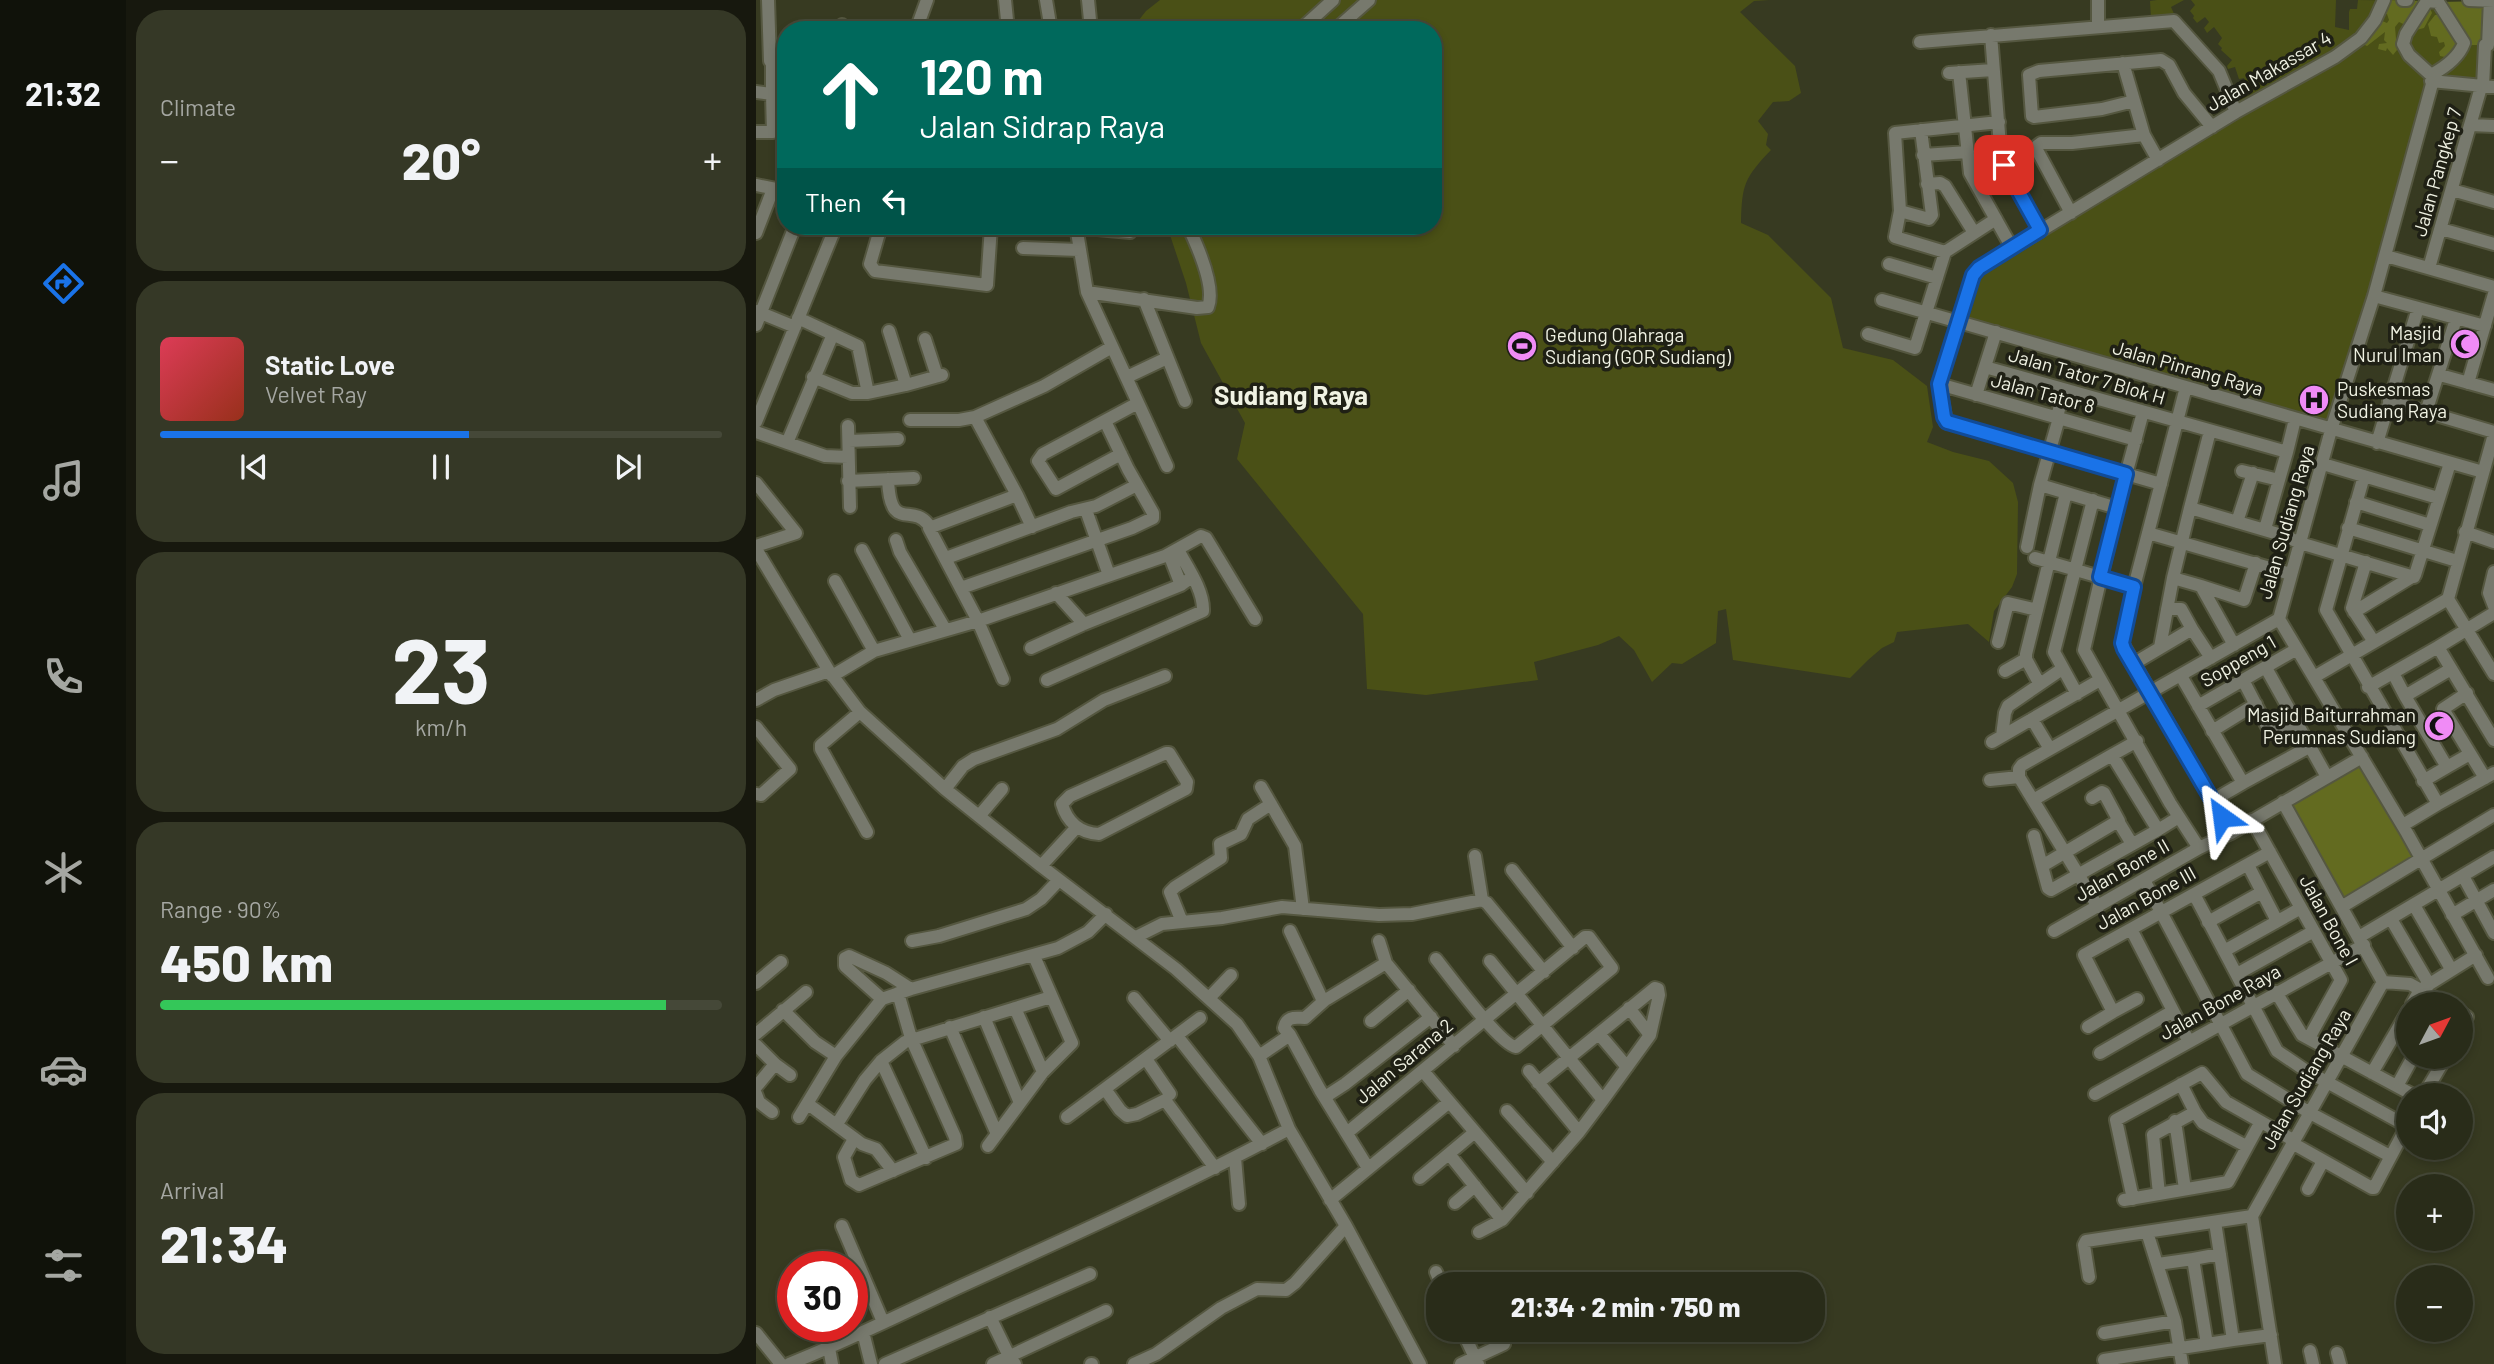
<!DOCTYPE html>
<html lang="en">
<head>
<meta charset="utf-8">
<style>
	body { margin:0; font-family:Barlow,sans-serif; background:#353826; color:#f1f3f6; height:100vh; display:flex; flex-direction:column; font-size:26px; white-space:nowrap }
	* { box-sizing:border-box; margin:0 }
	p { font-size:23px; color:#a5a7a2 }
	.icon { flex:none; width:38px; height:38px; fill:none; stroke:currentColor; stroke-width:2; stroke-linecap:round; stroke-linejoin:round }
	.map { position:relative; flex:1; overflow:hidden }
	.sheet { display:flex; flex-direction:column; gap:10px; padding:10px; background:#17180e; width:630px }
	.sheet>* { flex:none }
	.top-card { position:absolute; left:21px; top:21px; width:665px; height:214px; border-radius:28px; box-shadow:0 4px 10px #0003,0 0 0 2px #454838; background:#00695c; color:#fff; overflow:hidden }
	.needle { width:46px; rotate:49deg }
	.buttons { position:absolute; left:1640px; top:992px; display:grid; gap:14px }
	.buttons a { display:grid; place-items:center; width:77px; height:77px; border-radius:50%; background:#292c19; box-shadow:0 4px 10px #0003,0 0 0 2px #454838; font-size:35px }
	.speed { position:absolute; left:21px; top:1251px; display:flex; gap:14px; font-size:35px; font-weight:700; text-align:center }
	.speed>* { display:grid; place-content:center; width:91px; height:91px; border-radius:50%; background:#292c19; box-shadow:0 4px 10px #0003,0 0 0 2px #454838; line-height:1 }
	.speed .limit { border:10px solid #d22; background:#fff; color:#111 }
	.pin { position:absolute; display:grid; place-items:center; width:60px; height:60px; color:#fff; margin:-30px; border-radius:14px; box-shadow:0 4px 10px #0006 }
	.me { position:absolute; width:77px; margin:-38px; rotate:329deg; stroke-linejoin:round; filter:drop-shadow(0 0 5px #0008) }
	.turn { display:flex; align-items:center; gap:24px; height:147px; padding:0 28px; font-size:32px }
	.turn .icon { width:91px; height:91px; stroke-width:2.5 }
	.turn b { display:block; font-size:49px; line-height:60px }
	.then { display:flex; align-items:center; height:66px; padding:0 28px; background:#0003; gap:14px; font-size:26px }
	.big { font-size:52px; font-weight:800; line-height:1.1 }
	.sheet .card { flex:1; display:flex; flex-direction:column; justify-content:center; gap:10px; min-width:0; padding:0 24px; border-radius:28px; background:#353826 }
	.sheet .dial { align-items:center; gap:0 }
	.dial b { font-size:91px; line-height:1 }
	.song { display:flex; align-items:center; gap:21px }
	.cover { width:84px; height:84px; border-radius:10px; background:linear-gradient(135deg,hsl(350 70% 55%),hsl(10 70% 35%)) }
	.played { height:7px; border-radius:4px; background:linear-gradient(90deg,#1a73e8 55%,#454838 55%) }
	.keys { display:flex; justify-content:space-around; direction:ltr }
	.heat { display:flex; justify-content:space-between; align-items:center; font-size:38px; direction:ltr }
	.charge { height:10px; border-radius:5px; background:linear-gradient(90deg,#34c759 90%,#454838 0) }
	.trip { position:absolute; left:670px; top:1272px; width:399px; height:70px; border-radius:28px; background:#292c19; box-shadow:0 4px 10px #0003,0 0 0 2px #454838; font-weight:800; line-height:70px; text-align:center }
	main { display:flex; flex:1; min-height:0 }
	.menu { display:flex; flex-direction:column; width:126px; justify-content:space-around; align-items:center; background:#10120a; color:#a5a7a2 }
	.menu .icon { width:49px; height:49px }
	.menu .current { color:#1a73e8 }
	.menu b { font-size:32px; color:#f1f3f6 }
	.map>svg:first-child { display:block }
	.green { fill:#4a5016 }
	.forest { fill:#636b20 }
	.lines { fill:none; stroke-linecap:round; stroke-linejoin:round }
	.minor-casing { stroke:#555740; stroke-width:16 }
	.minor { stroke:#77796d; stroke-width:12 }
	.route-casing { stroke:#114b97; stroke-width:18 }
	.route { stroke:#1a73e8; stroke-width:12 }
	.labels { text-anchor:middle; stroke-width:7; stroke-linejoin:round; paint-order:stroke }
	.street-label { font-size:19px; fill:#f0f2e3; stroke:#1f2015 }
	.poi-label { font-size:19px; fill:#f0f2e3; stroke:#1f2015; text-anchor:end }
	.district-label { font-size:26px; font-weight:bold; fill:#f0f2e3; stroke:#1f2015 }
</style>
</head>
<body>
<main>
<nav class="menu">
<b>21:32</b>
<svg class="icon current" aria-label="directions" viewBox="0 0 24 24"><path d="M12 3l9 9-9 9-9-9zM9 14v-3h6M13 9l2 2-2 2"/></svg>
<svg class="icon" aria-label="music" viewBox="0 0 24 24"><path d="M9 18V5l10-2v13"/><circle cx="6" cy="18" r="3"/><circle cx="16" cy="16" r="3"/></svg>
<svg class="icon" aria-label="phone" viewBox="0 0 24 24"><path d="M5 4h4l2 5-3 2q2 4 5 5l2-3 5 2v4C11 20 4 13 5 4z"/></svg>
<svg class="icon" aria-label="climate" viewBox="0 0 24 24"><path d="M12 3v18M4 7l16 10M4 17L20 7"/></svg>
<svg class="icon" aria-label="car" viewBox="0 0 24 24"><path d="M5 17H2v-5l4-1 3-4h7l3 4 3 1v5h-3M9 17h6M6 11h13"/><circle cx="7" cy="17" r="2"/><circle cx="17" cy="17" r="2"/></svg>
<svg class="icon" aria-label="filters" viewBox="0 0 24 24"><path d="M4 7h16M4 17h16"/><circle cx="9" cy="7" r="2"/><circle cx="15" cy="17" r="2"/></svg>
</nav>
<section class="sheet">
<div class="card"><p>Climate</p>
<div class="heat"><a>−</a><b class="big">20°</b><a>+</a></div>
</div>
<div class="card">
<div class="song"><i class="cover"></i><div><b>Static Love</b><p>Velvet Ray</p></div></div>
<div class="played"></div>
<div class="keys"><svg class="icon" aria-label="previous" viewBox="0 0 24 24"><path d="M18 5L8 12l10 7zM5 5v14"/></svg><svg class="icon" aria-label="pause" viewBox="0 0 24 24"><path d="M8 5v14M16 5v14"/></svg><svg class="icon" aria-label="next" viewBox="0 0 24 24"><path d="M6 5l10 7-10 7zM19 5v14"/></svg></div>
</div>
<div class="card dial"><b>23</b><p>km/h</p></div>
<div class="card"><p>Range · 90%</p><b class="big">450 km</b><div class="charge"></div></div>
<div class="card"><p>Arrival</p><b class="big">21:34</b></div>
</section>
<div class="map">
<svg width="1738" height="1364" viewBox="0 0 1738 1364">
	<rect width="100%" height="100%" fill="#373a21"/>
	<path class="green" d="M404,0h609l-15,1 -14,11 55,54 6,27 -12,8 -16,1 -15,19 10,13 -2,11 5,5c-27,28 -29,35 -30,73l27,12 63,63 12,50 50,12 34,26 6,41 -6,15 26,10 36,9 24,22 5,19 -1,72 -5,13 -18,24 -5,31 -21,-18 -71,8 -3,10 -12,6 -14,12 -18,18 -117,-18 -7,-51 -8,2 -2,32 -34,21 -10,-1 -20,19 -18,-32 -15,-14 -21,9 -64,17 4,18 -112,15 -59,-6 -4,-75 -126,-155 8,-36 -44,-80 -15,-60 -19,-57h266v-196h-302l15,-19z
		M1401,0h27l-13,7 4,9 -24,2 -1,-17z
		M1435,0h145l-1,27 14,3v-18l1,-3h7l1,-9 69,1 58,44 -2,41 -51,-5 -101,349 -372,-106 14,-49 251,-154 8,-19 18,-7 -6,-17 -5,1 -4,-12 -7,2 -1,-3 5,-6 -11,-10 1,-2 -4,-4 4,-6 -8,-11 -7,6 -3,-5 5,-6 -4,-5 -8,6 -4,-5 1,-2 -4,-5 5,-6z"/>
	<path class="forest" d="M1628,0l43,1 5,12 -8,15 -8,2 -17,-8 -4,5 2,23 -4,5 -6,-7 -1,3 -8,-2 1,-5 8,-1 -3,-3 1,-8 -18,14 -4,-2 -2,-6 19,-18 7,3 2,-3 -2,-6 -6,1z
		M1734,1l-2,44h-24l-15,13 -9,-2 -1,-4 6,-6 -1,-4 -5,1 -2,-6 -6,-1 -3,-12 7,-9h4l-1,-13z
		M1606,757l58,101 -77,48 -60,-104z"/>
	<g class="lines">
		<g class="minor-casing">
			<path id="minor" d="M12,0l2,61 5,5h11
				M249,0l3,30
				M290,0l5,30
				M332,0l2,20
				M1647,0h4
				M1713,0l25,1
				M1671,1l11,1 26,41c-5,14 -20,25 -33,32l-22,-20 -6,-11 3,-10z
				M1342,27v-27
				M84,30l2,-5
				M160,30l11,-30
				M544,30l33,-30
				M579,30l34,-30
				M1235,35l10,123 39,72
				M1164,42l254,-21 45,50 17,41
				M1732,45l2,-45
				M1203,72l11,101 42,75
				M1193,73l44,-3
				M1679,73l-61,223 -43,134 -52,189 128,214 81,145
				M1675,81l63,6
				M1727,86l2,-41
				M0,92l16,2 1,38h-17
				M16,94v-30
				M1378,101l-32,8 -68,8 -2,-1 -3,-41 10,-4 122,-11 8,5 15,28 28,34
				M1714,125l24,1
				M1388,135l14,25
				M1167,155l45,-3
				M1171,184l13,-1 5,3 28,45
				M0,185l30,6
				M1696,190l42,12
				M1144,211l29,8 3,-4 -11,-85
				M1315,213l-34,-63v-4l4,-3h31l72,-8 -21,-72
				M125,226l-11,38 5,7 112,14 4,-59
				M320,226l11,66 80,174
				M320,227l54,5
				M1685,229l53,15
				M0,233l17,-44
				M267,248l56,2
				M1189,252l-50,-15 5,-26 -5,-78 104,-11
				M1630,256l108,31
				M1133,264l48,14
				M1673,268l52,-181
				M331,292l110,16 11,-1c8,-20 -11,-62 -20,-81
				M1618,296l111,30
				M388,299l41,102
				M1126,300l601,172
				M0,311l39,16
				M42,318l60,28 10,47 38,-8 -17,-54
				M0,325l39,-99
				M1112,334l47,14 30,-96 51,-33
				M169,339l12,37
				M1229,367l302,85 -22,77
				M1684,375l54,15
				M57,377l39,16h16
				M371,377l40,-19
				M1712,383l26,-89
				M1183,384l197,56
				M150,385l36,-10
				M1430,387l-52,200 -12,56 109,190
				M1220,395l20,-63
				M1633,401l105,31
				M1387,412l-26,96 -33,142 86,153 29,45
				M1670,412l30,-93
				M1301,417l7,-27
				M154,420h49l16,-3
				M0,422l80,-196
				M92,426l2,81
				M1454,431l-20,77 95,28 15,7 114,34
				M0,432l69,24 23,1
				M93,441l49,-2
				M31,443l46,-109
				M1621,443l41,-135
				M1531,452l8,-33
				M365,454l-65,35 -18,-28 5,-7 95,-51
				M1567,464l115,34
				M1486,471l37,9
				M1608,476l-38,134 112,194 -35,21
				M132,479c2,54 23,24 40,45
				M92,481l66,-3
				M0,483l40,50 -40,13
				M1405,484l-215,-62 -7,-38 34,-109 6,-7 33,-20 224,-136 99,-55 26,-19 14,-18 9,-20
				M1284,485l77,23
				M261,495l15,32
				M1600,502l74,23
				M1434,508l-17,70 28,8 33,59
				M330,510l23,65
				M1481,522l16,-49
				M1592,528l109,33
				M1709,532l29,10
				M1392,533l143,41
				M140,540l4,12 45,77
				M1271,547l13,-62 19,-67
				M0,549l73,122 31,41 85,77 96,77 135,103 61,55 22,32 30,73 57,97 -51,57 -9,7 -29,-1 -36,19 -65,46 -22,10
				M106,550l48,90
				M413,554l12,31
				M190,558l125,-46 25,-6 41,-21
				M1279,558l99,29
				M1610,562l-14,46 22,34
				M1738,572l-5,21 5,13
				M79,581l39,70
				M1445,586l43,14 12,-37
				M205,588l171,-60 21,-10v-5l-25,-44 -23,-48
				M300,593l28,31
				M1692,599l46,-165
				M1692,599l46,75
				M1411,609h14l11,20
				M1598,612l61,-37 35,-112
				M1242,642l10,-39 29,7
				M1404,647l13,-69
				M1682,647l56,-34
				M275,648l53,-24 97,-39 11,-8
				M1377,664l59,-35 19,29
				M1510,668l61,109
				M1249,671l21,-12
				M1637,673l12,23 46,-27
				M76,676l42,-25 104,-30 187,-65 36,-20 5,2 49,81
				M1425,676l62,107 68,-37
				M1558,677l134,-78
				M247,679l-25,-58 -49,-93 88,-33 -42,-78 69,-31 68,-39
				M291,680l156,-69c1,-20 -15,-43 -25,-61
				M1487,680l28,54 26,-13
				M1283,683l-13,-24v-5l40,-161
				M1612,687l70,-40 56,93
				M1711,693l-24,16 42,69
				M1321,694l-23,-42 39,-152
				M1649,696l42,71 23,-13
				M0,700l18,-10 55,-19
				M1442,706l99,-57
				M104,712l-39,33v4l46,83
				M1276,719l18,30
				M0,727l34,42 -29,26 -5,-1
				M1456,731l44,-27
				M1246,736l3,-23 3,-7 54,-37
				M1236,742l108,-62
				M410,753h3l18,29 -1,7 -87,45c-19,-1 -32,-12 -37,-30l8,-8z
				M1356,755l25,-14
				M1234,780l29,-3
				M1667,781l24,-14
				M505,787l34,59 8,63
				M189,789l18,-23 11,-7 83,-30 47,-29 61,-24
				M1336,798l10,-6 2,1 15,28
				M1277,800l79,-45 46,75 21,-13
				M1456,801l31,-18
				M1527,802l100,180
				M1682,804l56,-31
				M224,815l22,-26
				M1496,820l89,160 -32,58
				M1278,836l8,30 76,-45 14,23
				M719,856l7,44 5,3 57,69
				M1492,865l29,56
				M285,866l35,-38
				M1286,866l6,22 3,2 107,-60
				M756,870l61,78
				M1707,876l31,57
				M1388,880l103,194 63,39 80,43
				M1438,894l83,157 28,19 102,56
				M1658,905l37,64
				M1587,906l151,-91
				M1342,907l-79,-130v-8l3,-4 257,-146
				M1696,915l42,-25
				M1635,919l38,65
				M426,922l-12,-30 5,-5 46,-29 -1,-14 21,-10 7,-15 23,-15
				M1452,922l54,-30
				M1375,929l58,113
				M534,931l32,68h5l59,-36
				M1298,931l145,-83 32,-15 131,-76
				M380,937l26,-13 60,-6 60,-11 97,8 33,-1 70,-14
				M1603,937l135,-80
				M156,941l27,-5 87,-27 15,-10 18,-19
				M623,941l7,22 68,83
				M1468,951l77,-43
				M734,961l113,139
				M1481,974l77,-43
				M1627,982l27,2 36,20
				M0,983l25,-21
				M1520,992l26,43 113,61
				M378,998l36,43
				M453,998l22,-23
				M126,999l-37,-33v-8l4,-2 37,17 25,16
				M1381,999l-24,13 -29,-57 186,-103
				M1656,1004l8,-14 56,-35
				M259,1008l28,64
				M873,1008l21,27
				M27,1010l32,32 21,14
				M1704,1012l7,5 -7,13
				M228,1017l36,86
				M615,1021l38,-31
				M194,1027l47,107
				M1332,1027l25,-15
				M0,1034l50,-42
				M843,1034l28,33
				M534,1035l-6,-7c3,-13 12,-10 21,-10l20,-18
				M421,1036l85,108
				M0,1045l19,19 15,11
				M1344,1053l73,-42
				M503,1056l31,-21 30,55 48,78
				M390,1059l24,35
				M125,1061l45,97
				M667,1071l104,122
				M773,1071l50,61
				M1616,1073l36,-62
				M1425,1084l14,28 8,11 43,23
				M1641,1086l16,-29
				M0,1087l19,-23
				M349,1089l15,21 7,6 10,-2 28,-14 50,68
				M0,1094l3,8 13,10
				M1339,1094l269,-149
				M1667,1096l23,-39
				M569,1097l20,-13 86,-67
				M52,1104l54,40 14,5 17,22
				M751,1111l46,51
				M43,1117l37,-61 46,-57 29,-10 147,-41 30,-16 18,-18
				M311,1117l133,-99
				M1419,1121l10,68
				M81,1124l28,-44 16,-19 24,-19 146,-45
				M592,1132l237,-195h4l23,31 -96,79c-16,-2 -67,-72 -80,-88
				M98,1139l-10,18 7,23 8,5 97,-41 -1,-7 -44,-99 -13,-45
				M1536,1143l80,45h2l34,-64
				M232,1146l55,-74 29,-29 -38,-87
				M693,1154l53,66
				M479,1158l4,46
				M664,1178l55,-46
				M1552,1189l15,-28
				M1403,1194l-6,-59 42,-23
				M1377,1199l-17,-79 86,-47 24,29 67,38
				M574,1200l118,-97
				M1368,1200l104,-18 32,-59
				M699,1203l20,-17
				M1459,1222l18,118 38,-5
				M86,1226l41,96
				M590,1226l74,138
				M723,1232l23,-12 77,-88 24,-32 47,-65 9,-40 -1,-6 -3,-1 -117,95
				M1391,1232l28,89 7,43
				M1402,1264l35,-5
				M680,1272l5,12
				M1333,1277l-5,-32 2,-4 166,-25
				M234,1317l19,39 6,8
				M706,1330l16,34
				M107,1332l8,32
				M0,1333l25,31
				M1348,1333l71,-12
				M1451,1344l-14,-85 27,-5
				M73,1348l3,16
				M1554,1351l3,13
				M1581,1353l3,11
				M1348,1360l129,-20
				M33,1364c61,-24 120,-54 179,-81 108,-49 216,-98 321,-154
				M129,1364l205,-90
				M237,1364l113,-53
				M335,1364h1
				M705,1364l43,-20
				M1519,1364l-23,-148 131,-234"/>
		</g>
		<use href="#minor" class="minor"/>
	</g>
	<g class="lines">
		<g class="route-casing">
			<path id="route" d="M1248,165l36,65 -61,38 -6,7 -34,109 5,33 3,5 4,1 175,51 -26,103 34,10 -12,56 2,6 98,168"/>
		</g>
		<use href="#route" class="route"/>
	</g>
	<defs>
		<g id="mosque-disc" transform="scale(1.575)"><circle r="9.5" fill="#f08bf6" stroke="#1f2015"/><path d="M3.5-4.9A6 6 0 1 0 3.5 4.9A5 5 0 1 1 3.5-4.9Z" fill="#111"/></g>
		<g id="stadium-disc" transform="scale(1.575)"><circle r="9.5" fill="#f08bf6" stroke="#1f2015"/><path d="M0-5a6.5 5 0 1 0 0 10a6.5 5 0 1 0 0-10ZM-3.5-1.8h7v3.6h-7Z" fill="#111"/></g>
		<g id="hospital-disc" transform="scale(1.575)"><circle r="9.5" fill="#f08bf6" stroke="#1f2015"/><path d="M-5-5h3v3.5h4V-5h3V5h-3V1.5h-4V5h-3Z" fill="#111"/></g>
	</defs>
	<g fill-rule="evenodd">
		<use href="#mosque-disc" x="1709" y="344"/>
		<use href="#stadium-disc" x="766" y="346"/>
		<use href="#hospital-disc" x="1558" y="400"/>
		<use href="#mosque-disc" x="1683" y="726"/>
	</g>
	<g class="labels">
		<g class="street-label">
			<text transform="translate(1513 71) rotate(-30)" y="7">Jalan Makassar 4</text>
			<text transform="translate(1681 172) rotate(-74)" y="7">Jalan Pangkep 7</text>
			<text transform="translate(1432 368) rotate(16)" y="7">Jalan Pinrang Raya</text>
			<text transform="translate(1331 376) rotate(16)" y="7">Jalan Tator 7 Blok H</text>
			<text transform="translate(1287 393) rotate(15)" y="7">Jalan Tator 8</text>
			<text transform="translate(1530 522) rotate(-74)" y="7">Jalan Sudiang Raya</text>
			<text transform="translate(1482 661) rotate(-30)" y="7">Soppeng 1</text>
			<text transform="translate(1366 870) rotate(-30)" y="7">Jalan Bone II</text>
			<text transform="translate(1390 898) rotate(-29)" y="7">Jalan Bone III</text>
			<text transform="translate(1573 920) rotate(61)" y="7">Jalan Bone I</text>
			<text transform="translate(1464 1002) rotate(-29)" y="7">Jalan Bone Raya</text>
			<text transform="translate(648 1061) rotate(-40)" y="7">Jalan Sarana 2</text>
			<text transform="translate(1550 1079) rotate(-60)" y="7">Jalan Sudiang Raya</text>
		</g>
		<g class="poi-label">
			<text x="1686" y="340">Masjid<tspan x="1686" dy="22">Nurul Iman</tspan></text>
			<text x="789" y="342" text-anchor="start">Gedung Olahraga<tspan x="789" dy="22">Sudiang (GOR Sudiang)</tspan></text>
			<text x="1581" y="396" text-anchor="start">Puskesmas<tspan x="1581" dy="22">Sudiang Raya</tspan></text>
			<text x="1660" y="722">Masjid Baiturrahman<tspan x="1660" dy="22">Perumnas Sudiang</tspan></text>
		</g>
		<g class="district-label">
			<text x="535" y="405">Sudiang Raya</text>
		</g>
	</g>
</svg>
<div class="buttons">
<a><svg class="needle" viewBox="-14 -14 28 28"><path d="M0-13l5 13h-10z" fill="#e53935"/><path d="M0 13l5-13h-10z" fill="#a5a7a2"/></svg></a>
<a><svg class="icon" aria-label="sound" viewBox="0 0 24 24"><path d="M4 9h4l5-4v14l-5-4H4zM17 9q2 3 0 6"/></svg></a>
<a>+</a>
<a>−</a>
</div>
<div class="speed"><div class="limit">30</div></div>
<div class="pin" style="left:1248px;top:165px;background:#d93025"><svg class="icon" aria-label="arrive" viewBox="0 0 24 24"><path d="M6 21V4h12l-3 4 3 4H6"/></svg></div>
<svg class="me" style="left:1466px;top:817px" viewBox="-20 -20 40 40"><path d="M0-17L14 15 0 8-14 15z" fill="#1a73e8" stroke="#fff" stroke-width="4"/></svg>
<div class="trip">21:34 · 2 min · 750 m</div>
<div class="top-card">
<div class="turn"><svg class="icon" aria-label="ahead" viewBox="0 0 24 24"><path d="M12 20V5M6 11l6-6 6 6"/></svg><div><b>120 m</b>Jalan Sidrap Raya</div></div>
<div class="then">Then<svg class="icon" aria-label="left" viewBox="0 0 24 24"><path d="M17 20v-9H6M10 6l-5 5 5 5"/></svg></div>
</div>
</div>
</main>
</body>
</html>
